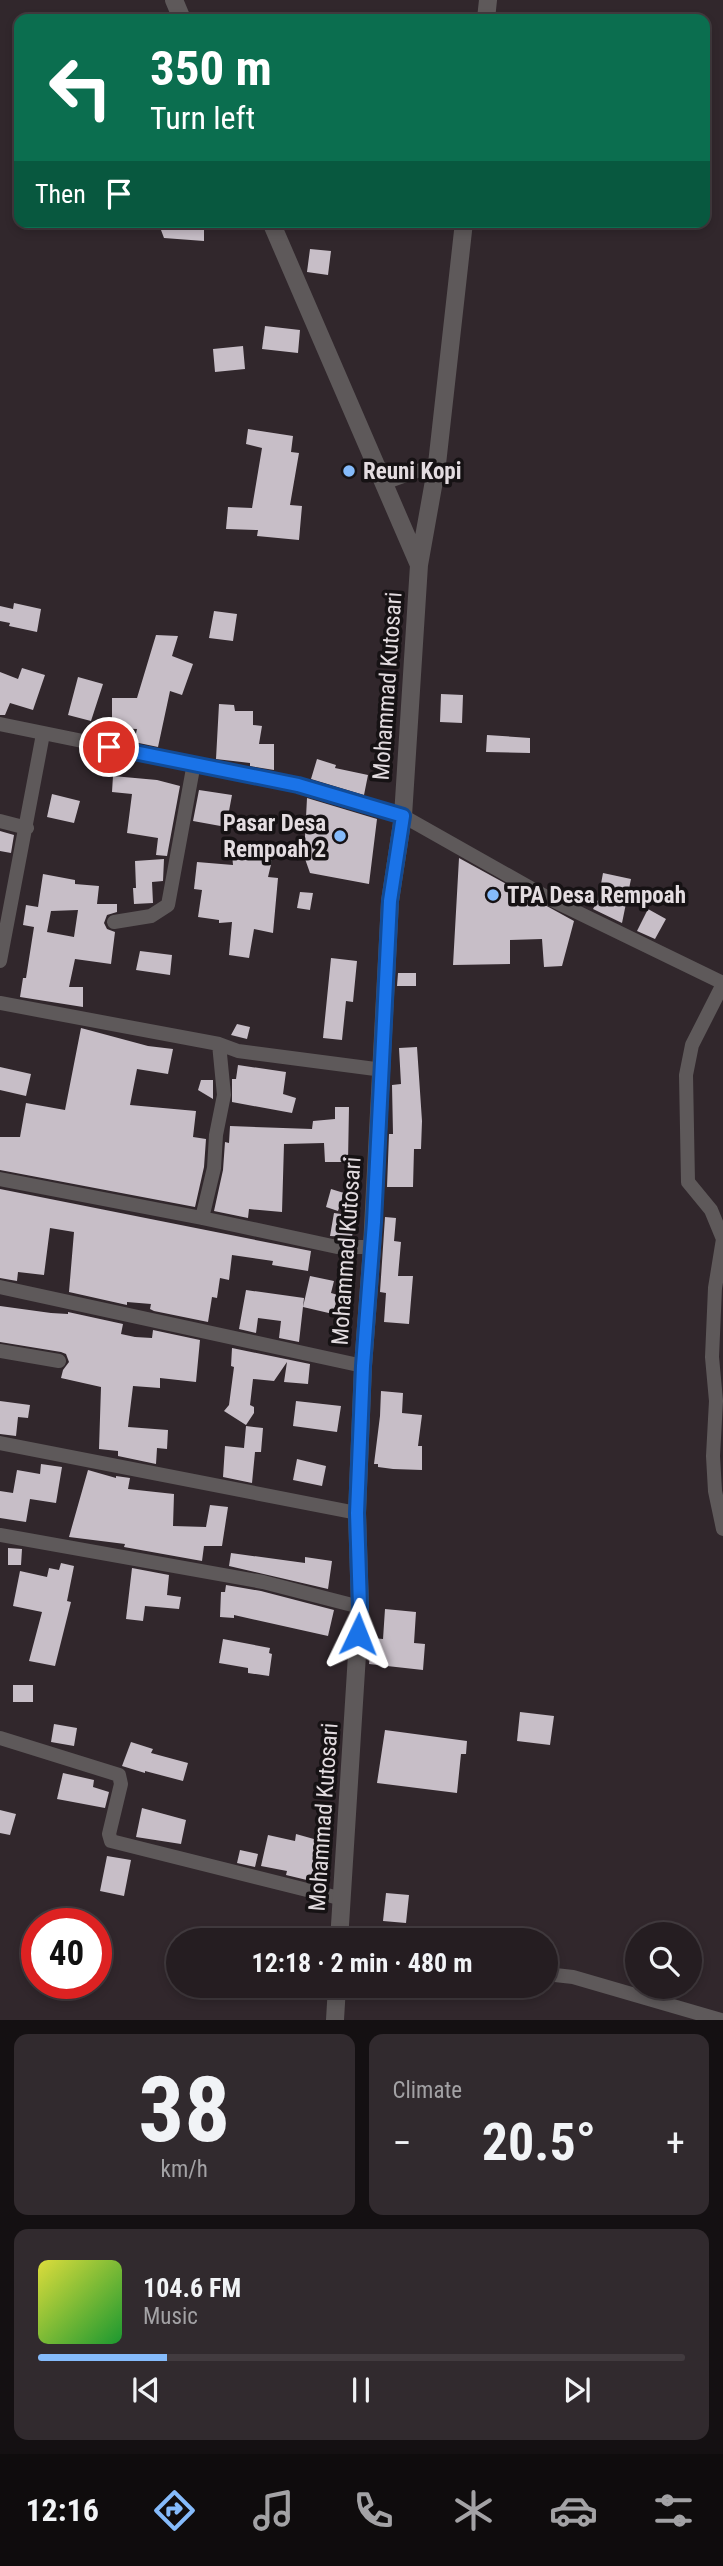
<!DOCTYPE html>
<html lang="en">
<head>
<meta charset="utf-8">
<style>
	body { margin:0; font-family:"Roboto Condensed",sans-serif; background:#312a2e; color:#f1f3f6; height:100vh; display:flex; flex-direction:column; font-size:26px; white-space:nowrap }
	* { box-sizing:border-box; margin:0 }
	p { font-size:23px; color:#a3a2a5 }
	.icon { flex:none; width:38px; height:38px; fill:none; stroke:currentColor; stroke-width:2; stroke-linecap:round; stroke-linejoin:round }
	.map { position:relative; height:2020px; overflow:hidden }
	.side { display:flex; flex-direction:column; gap:14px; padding:14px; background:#141012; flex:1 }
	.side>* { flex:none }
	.hud { position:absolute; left:14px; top:14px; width:696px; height:214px; border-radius:14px; box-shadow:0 4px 10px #0003,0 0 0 2px #423b3f; background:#0b6e4f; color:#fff; overflow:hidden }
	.buttons { position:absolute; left:625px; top:1922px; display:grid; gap:14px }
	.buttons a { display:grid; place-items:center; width:77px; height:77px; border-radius:50%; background:#251d21; box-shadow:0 4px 10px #0003,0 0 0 2px #423b3f; font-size:35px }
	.speed { position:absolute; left:21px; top:1908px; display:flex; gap:14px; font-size:35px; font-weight:700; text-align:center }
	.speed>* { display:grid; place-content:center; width:91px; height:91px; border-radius:50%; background:#251d21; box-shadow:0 4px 10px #0003,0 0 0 2px #423b3f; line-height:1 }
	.speed .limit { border:10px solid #d22; background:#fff; color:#111 }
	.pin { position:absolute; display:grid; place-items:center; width:60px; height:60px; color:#fff; margin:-30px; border:4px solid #fff; border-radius:50%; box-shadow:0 2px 7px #0007 }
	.me { position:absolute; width:77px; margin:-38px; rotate:2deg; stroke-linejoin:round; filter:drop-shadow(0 0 5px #0008) }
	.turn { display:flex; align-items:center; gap:24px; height:147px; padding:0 21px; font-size:32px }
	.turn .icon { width:91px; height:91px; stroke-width:2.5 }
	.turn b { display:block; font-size:49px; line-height:60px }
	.then { display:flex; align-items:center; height:66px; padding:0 21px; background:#0003; gap:14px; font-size:26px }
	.big { font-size:52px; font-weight:700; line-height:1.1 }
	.side .tile { flex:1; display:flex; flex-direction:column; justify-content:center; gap:10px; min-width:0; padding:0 24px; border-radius:14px; background:#312a2e }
	.side .dial { align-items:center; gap:0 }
	.dial b { font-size:91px; line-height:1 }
	.song { display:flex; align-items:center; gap:21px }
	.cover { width:84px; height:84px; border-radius:10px; background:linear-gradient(135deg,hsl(60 70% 55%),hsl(130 70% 35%)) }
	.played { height:7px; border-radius:4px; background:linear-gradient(90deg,#85bbfb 20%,#423b3f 20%) }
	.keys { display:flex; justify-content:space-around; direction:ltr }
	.heat { display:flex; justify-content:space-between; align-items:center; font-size:38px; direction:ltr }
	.side .tiles { flex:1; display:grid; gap:14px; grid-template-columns:1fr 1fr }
	.tile:last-child { grid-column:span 2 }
	.trip { position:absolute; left:166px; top:1928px; width:392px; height:70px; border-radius:35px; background:#251d21; box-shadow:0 4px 10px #0003,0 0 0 2px #423b3f; font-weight:700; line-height:70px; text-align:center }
	.tab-bar { display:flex; height:112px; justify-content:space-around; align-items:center; background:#0f0c0d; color:#a3a2a5 }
	.tab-bar .icon { width:49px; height:49px }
	.tab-bar .on { color:#85bbfb }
	.tab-bar b { font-size:32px; color:#f1f3f6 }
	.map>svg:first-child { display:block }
	.building { fill:#c7bec7; fill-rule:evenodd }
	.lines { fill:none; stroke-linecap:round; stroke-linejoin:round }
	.minor { stroke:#5e595a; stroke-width:14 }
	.tertiary { stroke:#5e595a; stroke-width:18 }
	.route-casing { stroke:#114b97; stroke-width:18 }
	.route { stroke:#1a73e8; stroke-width:12 }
	.poi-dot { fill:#85bbfb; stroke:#161214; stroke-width:2.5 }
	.labels { text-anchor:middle; stroke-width:7; stroke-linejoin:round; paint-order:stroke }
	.poi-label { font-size:23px; font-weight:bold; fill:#e3dce0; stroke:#161214; text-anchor:start }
	.street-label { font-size:23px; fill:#e3dce0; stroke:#161214 }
</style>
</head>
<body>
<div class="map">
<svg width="723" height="2020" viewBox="0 0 723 2020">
	<rect width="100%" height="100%" fill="#31272c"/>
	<path class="building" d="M158,222h46v19l-40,-3z
		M310,249l21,2 -3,24 -21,-3z
		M265,326l35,4 -2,23 -36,-4z
		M243,346l2,23 -30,3 -2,-23z
		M248,429l45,7 -2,16 8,1 -9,52 12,1 -3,34 -42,-4 1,-6 -32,-1 2,-22 24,1 10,-60 -16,-4z
		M14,603l27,6 -4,23 -28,-6 1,-3 -10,-2v-15l13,3z
		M214,611l23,3 -4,27 -24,-3z
		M156,635l22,1 -6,20 21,8 -11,31 -12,-4 -12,56 -24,-5 3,-13 -25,-1v-30h25z
		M22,668l23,7 -12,35 -23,-7 -5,12h-5v-43l18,7z
		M78,677l25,7 -12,37 -23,-6z
		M441,694l22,1 -1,28 -22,-1z
		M219,704l15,1 1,6h18v14l9,1 -3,18h15v26l-24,-4v-3l-34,-4z
		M487,735l43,3v15l-44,-1z
		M103,755l23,5 -6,11 -24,-5z
		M317,759l19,6 -1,3 33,7 -4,20 -53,-16z
		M113,776l44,4 23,6 -13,70 -11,-1 2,-17 -31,-5 5,-39 -20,-2z
		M199,790l33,5 -6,32 -33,-6z
		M52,794l28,7 -6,22 -27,-6z
		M307,798l70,21 -8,65 -59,-11 -6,-17z
		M0,831l14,4 -3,18 -11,-2z
		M231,844l43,8 -6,25 10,1 -5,55 -19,-4 -5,29 -20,-3 3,-33 -13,1v-3l-21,-3 4,-27 -8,-1 3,-27 36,3z
		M459,858l115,63 -12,45 -18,1 -2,-28 -32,1v24l-57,1z
		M164,859l-1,22 -11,1 1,21 -19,1 -1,-16h3l-1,-27z
		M603,873l28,6 -9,44 -29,-14 5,-9z
		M43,874l32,6v4l24,2 -2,18h20v8l-10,3 -3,8 3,6 8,3 -4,32 -36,-5 -6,28h14v20l-63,-10 3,-19h3l8,-51 -11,-2 3,-20 12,2zM78,910l-4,27 -27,-5 4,-21z
		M300,892l13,1 -3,17 -13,-2z
		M648,909l18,10 -11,20 -18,-8z
		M140,951l32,4 -2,20 -34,-5z
		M331,958l26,3 -4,41 -7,-1 -4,39 -19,-2z
		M398,973h18v13h-19z
		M237,1024l13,3 -3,12 -16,-4z
		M81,1028l67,18 25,3 -5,25 -31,-5 -7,36 66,6 -3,26 13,2 -2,28 -9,40 -195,-37v-33h20l6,-34 39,7z
		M417,1047l5,74 -1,28h-7l-1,38h-26l2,-53h4l-1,-49 9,-1 -2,-36z
		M238,1065l48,7 -3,22 13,4 -4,15 -60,-11v-23h4z
		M0,1067l31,7 -5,22 -26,-6z
		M201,1080h12v19l-15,-9z
		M335,1107h14l-1,55h-23l-1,-19 -40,1 -2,68 -33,-3 -1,9 -34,-7 9,-41 2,-28 4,1 1,-17 82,3 1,-8 22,-2z
		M0,1189l311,62 -3,20 -36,-6 1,-4 -41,-6 -3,25 -9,-2 -3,20 -5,-1 -4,25 -54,-11 -4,-2 1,-5 -24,-2v3l-58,-13 5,-60 -24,-4 -6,47 -26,-3 -1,9 -17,-3z
		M331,1189l13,4 -6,18 -12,-4z
		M334,1213l21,3 -3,21 -22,-1z
		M385,1217l11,1 -2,23 7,1 -3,34h15l-4,48 -25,-2 2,-29 -6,-1z
		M310,1276l24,5 -3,12 7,2 -5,19 -30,-7z
		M246,1290l58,8 -5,44 -20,-4 2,-17 -23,-3 -2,15 -17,-4z
		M0,1306l51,7 17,1v-2l55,12 -2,10 14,3 17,1 1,-8 47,10 -4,42 -36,-4v10l-27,-2 -5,41 40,3 -1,19 -10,-1 -1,16 -38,-8v-5l-19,-2 2,-62 -40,-9 2,-8 6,-8 -3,-8 -5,-2 -61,-10z
		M232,1348l78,16 -2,20 -24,-2 3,-20 -13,19 -21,-2 -3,26 4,2v6l-8,12 -22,-14 5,-6 5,-38 -3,-1z
		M381,1391l22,2 -1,20 20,2 -4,31h4v24l-29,-1 -15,-2v-3h-4l6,-48z
		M0,1401l30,4 -2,13 -10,-1 -2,19 -16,-2z
		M296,1401l45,5 -4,26 -44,-6z
		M246,1426l17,2 -2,24h-6l-3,31 -29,-6 2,-31 19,2z
		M297,1459l29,7 -4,20 -29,-6z
		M41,1464l21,3 -6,36 -26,-4 -4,23 -26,-4v-27l13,2 4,-23 23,4z
		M88,1470l28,8v-2l14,2 -2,11 46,5 -1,32 33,1 4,-22 18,2 -6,39h-18l-2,15 -78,-14 1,-3 -56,-7z
		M8,1548l14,1 -1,16h-13z
		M231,1553l74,10v-6l27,4 -4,28 -99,-23z
		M61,1563l13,3 -7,35 4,1 -16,64 -26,-5 13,-49 -29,-6 7,-35 27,6 2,-9 10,2z
		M132,1568l37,7 -2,20 14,2 -2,12 -34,-3 -2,15 -17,-2z
		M226,1585l35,6 73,19 -6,26 -94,-21v3l-14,-1 1,-25h4z
		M385,1609l31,3 -2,31 11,1 -2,26 -54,-6 3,-26 11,1z
		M223,1639l47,9 -1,5 3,1 -3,22 -21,-3v-5l-29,-5z
		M13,1685h20v17h-20z
		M520,1712l34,4 -4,29 -33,-4z
		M54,1724l23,4 -3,18 -23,-4z
		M385,1730l82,11 -1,13h-5l-4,39 -80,-10z
		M131,1742l22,7 -2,4 37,10 -5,18 -38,-10v2l-23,-7z
		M63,1773l31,7 -1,7 16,5 -4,16 -48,-9z
		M142,1808l44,12 -5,24 -45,-7z
		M0,1810l16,4 -6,21 -10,-2z
		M296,1834l25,7 -10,40 -25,-6 1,-4 -26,-5 7,-31 27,6z
		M240,1850l18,4 -3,13 -18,-4z
		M107,1856l24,4 -7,36 -24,-5z
		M386,1893l23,2 -3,28 -23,-2z"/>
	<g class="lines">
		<path class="minor" d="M384,483l53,-19
			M0,724l297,61 106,31 147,83 173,84
			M0,821l27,7
			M114,922l37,-6 17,-11 26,-142
			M0,961l43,-227
			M723,984l-31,61 -6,30 2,107 23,28 12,29 -8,49 -3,69 4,44 -3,55 2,35 8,38
			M0,1003l219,41 19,7 145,19
			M0,1179l202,39 135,29h35
			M202,1218l12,-50 2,-33 8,-40 -5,-51
			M0,1287l363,79
			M0,1351l59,10
			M0,1443l357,70
			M0,1535l263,47 97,25
			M0,1738l119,37 2,9 -12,50 2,7 232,58
			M546,1974l27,3 148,43"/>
		<path class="tertiary" d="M174,0l8,19
			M486,19l2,-19
			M271,222l148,343
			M339,1941l21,-334 -3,-94 6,-147 9,-119 18,-346 13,-85 16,-251 18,-101 27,-242
			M335,2020l2,-34"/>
	</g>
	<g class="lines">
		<g class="route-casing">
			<path id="route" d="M109,747l189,38 105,31 -13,85 -16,321 -11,144 -6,147 3,94 -2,27"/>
		</g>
		<use href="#route" class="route"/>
	</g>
	<g class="poi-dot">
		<circle cx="349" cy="471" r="7"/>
		<circle cx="340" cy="836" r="7"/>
		<circle cx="493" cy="895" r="7"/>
	</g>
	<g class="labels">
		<g class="poi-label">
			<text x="363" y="479">Reuni Kopi</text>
			<text x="326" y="831" text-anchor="end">Pasar Desa<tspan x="326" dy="26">Rempoah 2</tspan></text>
			<text x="507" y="903">TPA Desa Rempoah</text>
		</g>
		<g class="street-label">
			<text transform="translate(387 686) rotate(-86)" y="8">Mohammad Kutosari</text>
			<text transform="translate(346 1251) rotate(-86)" y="8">Mohammad Kutosari</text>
			<text transform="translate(323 1817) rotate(-86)" y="8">Mohammad Kutosari</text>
		</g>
	</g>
</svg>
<div class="buttons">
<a><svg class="icon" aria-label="search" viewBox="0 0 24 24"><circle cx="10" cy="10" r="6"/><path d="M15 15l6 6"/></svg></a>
</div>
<div class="speed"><div class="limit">40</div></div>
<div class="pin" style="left:109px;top:747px;background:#d93025"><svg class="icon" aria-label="arrive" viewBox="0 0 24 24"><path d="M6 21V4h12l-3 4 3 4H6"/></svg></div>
<svg class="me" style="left:358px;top:1634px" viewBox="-20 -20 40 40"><path d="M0-17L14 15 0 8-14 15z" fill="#1a73e8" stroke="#fff" stroke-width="4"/></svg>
<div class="trip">12:18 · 2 min · 480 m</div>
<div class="hud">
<div class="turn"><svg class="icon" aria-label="left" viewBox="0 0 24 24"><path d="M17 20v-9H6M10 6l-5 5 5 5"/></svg><div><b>350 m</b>Turn left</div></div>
<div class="then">Then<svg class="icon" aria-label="arrive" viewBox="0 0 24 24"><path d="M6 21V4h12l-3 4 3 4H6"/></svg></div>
</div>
</div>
<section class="side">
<div class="tiles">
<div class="tile dial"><b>38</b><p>km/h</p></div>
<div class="tile"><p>Climate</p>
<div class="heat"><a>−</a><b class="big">20.5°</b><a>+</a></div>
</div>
<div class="tile">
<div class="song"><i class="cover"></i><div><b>104.6 FM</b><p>Music</p></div></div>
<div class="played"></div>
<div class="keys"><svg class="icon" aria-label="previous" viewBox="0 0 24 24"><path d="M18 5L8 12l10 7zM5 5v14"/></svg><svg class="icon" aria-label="pause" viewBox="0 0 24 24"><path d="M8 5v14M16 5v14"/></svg><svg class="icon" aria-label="next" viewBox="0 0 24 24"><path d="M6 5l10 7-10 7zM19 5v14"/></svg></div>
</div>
</div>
</section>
<nav class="tab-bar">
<b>12:16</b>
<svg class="icon on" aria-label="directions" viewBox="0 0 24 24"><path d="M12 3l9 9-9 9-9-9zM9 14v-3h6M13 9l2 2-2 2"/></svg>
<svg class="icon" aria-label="music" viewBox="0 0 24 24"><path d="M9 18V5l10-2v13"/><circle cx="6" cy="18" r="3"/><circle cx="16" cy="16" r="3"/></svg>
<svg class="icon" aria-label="phone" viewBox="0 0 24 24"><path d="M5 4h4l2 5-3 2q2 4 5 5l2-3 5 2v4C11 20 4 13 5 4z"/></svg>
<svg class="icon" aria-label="climate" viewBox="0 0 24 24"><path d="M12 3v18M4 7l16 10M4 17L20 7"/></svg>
<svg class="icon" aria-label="car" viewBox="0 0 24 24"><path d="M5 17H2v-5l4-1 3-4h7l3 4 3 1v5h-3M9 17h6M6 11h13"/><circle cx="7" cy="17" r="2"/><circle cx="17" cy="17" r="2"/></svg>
<svg class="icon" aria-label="filters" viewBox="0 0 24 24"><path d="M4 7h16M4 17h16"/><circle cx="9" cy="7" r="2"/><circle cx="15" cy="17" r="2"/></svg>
</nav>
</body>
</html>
